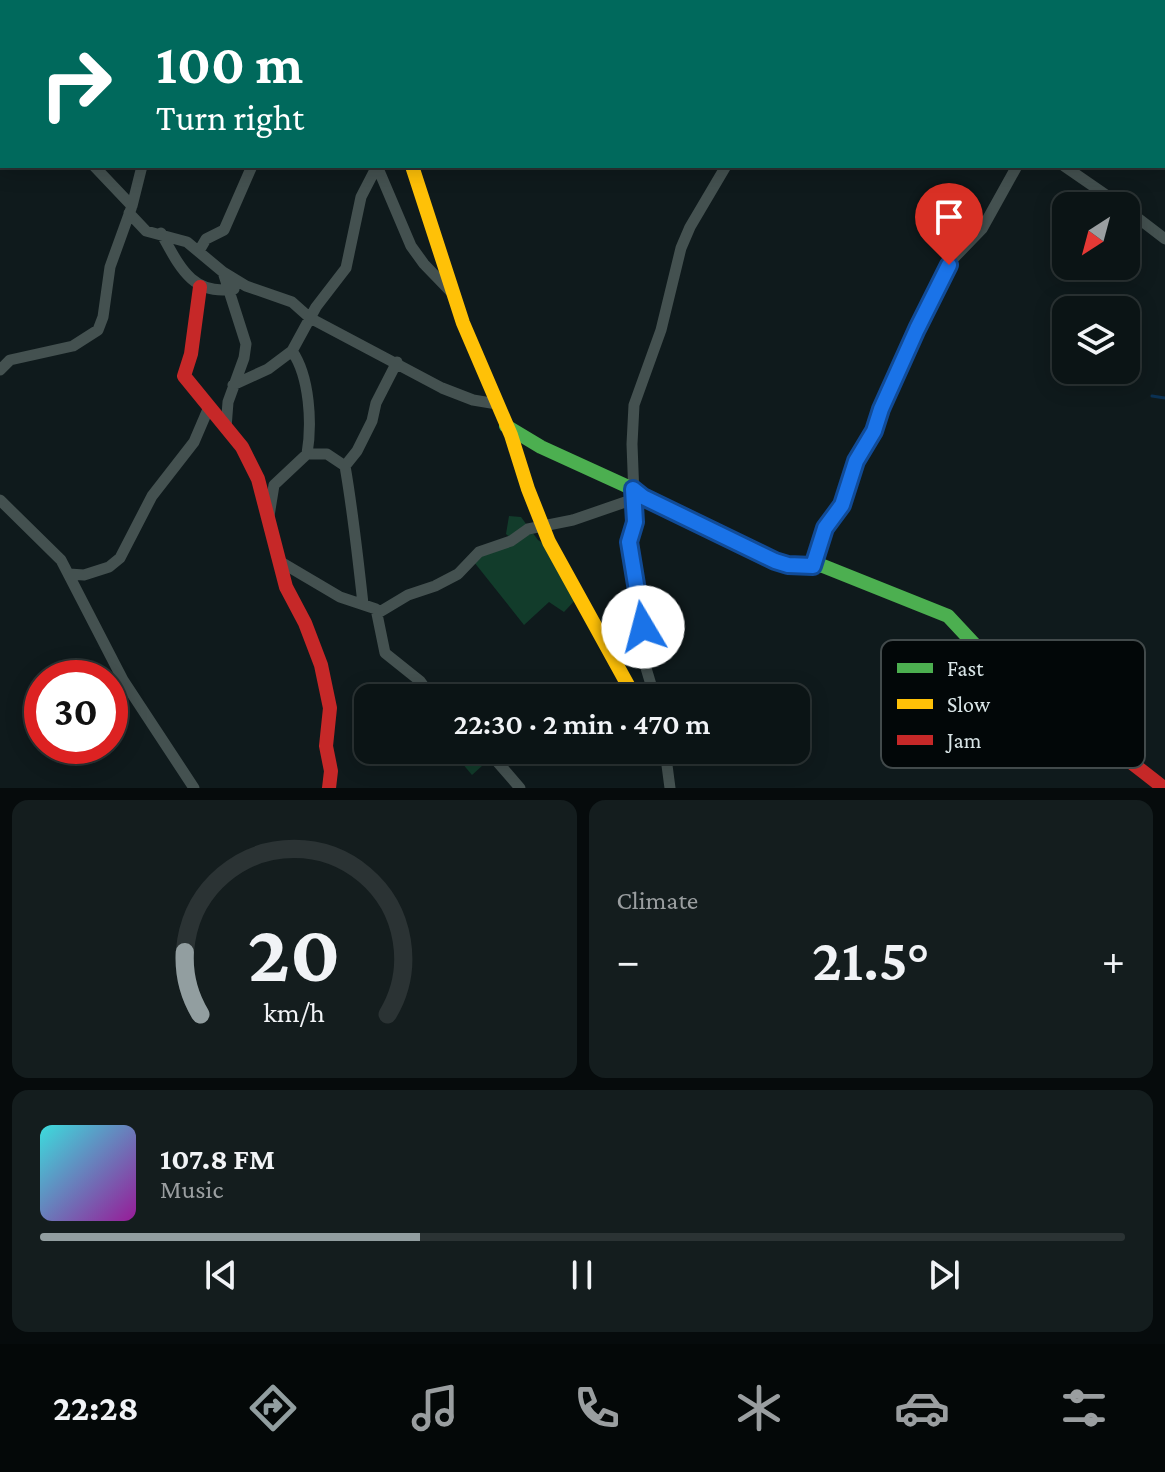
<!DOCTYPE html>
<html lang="en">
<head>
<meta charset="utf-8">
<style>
	body { margin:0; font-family:"Crimson Pro",serif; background:#141d1e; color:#f1f3f6; height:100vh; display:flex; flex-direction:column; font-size:30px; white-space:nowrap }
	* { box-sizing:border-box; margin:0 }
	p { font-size:26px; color:#9a9ea0 }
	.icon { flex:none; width:44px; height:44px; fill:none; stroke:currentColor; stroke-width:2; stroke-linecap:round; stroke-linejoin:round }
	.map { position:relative; height:788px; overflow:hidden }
	.drawer { display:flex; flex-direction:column; gap:12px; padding:12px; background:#060b0c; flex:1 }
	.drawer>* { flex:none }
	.top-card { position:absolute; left:0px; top:0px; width:1166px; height:168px; box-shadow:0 4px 20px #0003,0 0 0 2px #2b3334; background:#00695c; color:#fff; overflow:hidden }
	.needle { width:52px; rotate:216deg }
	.fabs { position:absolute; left:1052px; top:192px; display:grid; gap:16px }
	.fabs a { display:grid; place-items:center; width:88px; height:88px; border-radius:16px; background:#0b1415; box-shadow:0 4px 20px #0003,0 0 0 2px #2b3334; font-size:40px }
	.speed { position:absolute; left:24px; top:660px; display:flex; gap:16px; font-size:40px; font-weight:700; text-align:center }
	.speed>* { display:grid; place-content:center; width:104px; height:104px; border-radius:50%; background:#0b1415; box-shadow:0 4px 20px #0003,0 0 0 2px #2b3334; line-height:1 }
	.speed .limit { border:12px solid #d22; background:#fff; color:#111 }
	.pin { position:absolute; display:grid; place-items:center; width:68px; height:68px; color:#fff; margin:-82px -34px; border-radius:50% 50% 50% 0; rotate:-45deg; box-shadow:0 0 8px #0007 }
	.pin .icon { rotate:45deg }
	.me { position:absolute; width:88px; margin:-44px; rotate:352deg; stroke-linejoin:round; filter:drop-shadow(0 0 6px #0008) }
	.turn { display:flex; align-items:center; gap:28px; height:168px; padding:0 24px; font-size:36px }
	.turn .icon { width:104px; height:104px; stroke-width:2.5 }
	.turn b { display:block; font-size:56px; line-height:68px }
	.big { font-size:60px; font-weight:600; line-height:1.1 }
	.drawer .widget { flex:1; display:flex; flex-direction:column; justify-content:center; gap:12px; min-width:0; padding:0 28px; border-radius:16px; background:#141d1e }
	.drawer .dial { align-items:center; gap:0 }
	.dial svg { height:208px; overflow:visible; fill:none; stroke:#2b3334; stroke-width:7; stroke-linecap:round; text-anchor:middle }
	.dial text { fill:#f1f3f6; stroke:none }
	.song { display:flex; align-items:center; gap:24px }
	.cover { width:96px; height:96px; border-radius:12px; background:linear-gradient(135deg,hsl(180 70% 55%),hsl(300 70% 35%)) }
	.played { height:8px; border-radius:4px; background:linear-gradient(90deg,#929ea0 35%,#2b3334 35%) }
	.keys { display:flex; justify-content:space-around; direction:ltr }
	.heat { display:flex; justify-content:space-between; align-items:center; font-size:44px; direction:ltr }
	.drawer .tiles { flex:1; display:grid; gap:12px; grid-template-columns:1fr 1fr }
	.widget:last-child { grid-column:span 2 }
	.trip { position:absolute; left:354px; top:684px; width:456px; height:80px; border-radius:16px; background:#0b1415; box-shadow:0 4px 20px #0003,0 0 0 2px #2b3334; font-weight:600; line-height:80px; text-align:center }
	.menu { display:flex; height:128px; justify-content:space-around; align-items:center; background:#040808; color:#9a9ea0 }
	.menu .icon { width:56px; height:56px }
	.menu .current { color:#929ea0 }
	.menu b { font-size:36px; color:#f1f3f6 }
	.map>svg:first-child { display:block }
	.green { fill:#123c2b }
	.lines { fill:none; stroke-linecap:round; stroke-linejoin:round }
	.stream { stroke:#0b3153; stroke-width:3 }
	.street { stroke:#445150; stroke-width:11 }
	.fast { stroke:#4caf50; stroke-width:14 }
	.slow { stroke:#ffc107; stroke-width:14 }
	.jam { stroke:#c62828; stroke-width:14 }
	.route-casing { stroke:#114b97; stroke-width:20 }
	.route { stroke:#1a73e8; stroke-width:14 }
	.key { fill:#020708; stroke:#424a4b; stroke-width:2 }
	.key-label { font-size:22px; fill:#d9e5e7 }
</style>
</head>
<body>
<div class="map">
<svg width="1165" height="788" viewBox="0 0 1165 788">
	<rect width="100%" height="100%" fill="#0f1a1c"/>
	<path class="green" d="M509,516l12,1 17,23 9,6 32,50 -15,16 -15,-10 -25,23 -50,-63 7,-7 32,-15 -7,-6z
		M451,750h36l6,6 -21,19z"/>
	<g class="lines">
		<path class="stream" d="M1152,396l13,2"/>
		<path class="street" d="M330,0l2,2
			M197,2l1,-2
			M293,2v-2
			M817,2l1,-2
			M1105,2l1,-2
			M0,66l2,2
			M94,166l38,40
			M377,166l34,80 13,18 29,30
			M1064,166l58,40
			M1126,209l39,30
			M129,213l17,18 41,11 36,30 23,14 46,16 18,16 132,70 31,12 24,4
			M161,233c18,32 30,63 73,56
			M199,251l7,-12 18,-9 28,-64
			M223,272l23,72 -2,14 -16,44 -2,26
			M0,370l10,-10 63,-14 25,-16 5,-13 7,-50 22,-61 10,-40
			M233,385l35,-16 24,-18
			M307,454c5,-30 3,-77 -15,-103l24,-44 30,-39 15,-71 16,-31
			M345,466c8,46 13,92 18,138
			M0,500l61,60 62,120 71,108
			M269,516l5,-31 33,-31h20l18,12 12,-15 15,-30 4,-18 21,-41
			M279,561l61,36 36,12 9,44 35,28 12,17
			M813,566l12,-38 17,-23 14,-44 18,-30 7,-22 71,-149 30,-31 35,-63
			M69,574l15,1 25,-8 11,-9 32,-62 42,-54 15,-35
			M378,613l30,-18 27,-9 23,-12 21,-22 32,-11 17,-12 45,-9 61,-21
			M655,698l-15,-50 3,-21 -14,-85 6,-20 -3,-78 2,-39 27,-75 20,-82 9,-21 36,-61
			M487,750l33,38
			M665,750l5,38"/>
		<path class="fast" d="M506,426l35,21 92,42 10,8 132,64 13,4 35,1 125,50 28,30 25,40 24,10"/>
		<path class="slow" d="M412,166l51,157 48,112 17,54 21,53 86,156"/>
		<path class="jam" d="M200,287l-9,67 -7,22 58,71 16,32 28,108 19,36 16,42 9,43 -4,38 5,25 -2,17
			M1025,696c51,20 96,59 139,92"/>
	</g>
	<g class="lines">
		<g class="route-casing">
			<path id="route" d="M643,627l-14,-85 6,-20 -2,-33 10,8 132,64 13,4 25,1 12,-38 17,-23 14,-44 18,-30 7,-22 36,-80 32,-64"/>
		</g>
		<use href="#route" class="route"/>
	</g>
	<rect x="881" y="640" width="264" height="128" rx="12" class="key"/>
	<rect x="897" y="663" width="36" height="10" fill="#4caf50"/>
	<rect x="897" y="699" width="36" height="10" fill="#ffc107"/>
	<rect x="897" y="735" width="36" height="10" fill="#c62828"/>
	<g class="key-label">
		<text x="947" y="676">Fast</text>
		<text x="947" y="712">Slow</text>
		<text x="947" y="748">Jam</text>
	</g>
</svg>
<div class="fabs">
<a><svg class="needle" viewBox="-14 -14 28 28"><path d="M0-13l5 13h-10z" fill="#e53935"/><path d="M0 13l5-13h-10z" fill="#9a9ea0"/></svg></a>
<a><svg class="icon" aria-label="layers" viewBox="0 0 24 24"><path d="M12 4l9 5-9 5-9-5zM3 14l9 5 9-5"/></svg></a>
</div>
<div class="speed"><div class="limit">30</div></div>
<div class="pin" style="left:949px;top:265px;background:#d93025"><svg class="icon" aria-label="arrive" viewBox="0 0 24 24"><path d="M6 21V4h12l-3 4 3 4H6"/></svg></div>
<svg class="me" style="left:643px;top:627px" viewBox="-20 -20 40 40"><circle r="19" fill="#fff"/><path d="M0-13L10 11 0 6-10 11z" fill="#1a73e8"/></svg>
<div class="trip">22:30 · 2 min · 470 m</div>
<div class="top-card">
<div class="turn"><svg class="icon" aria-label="right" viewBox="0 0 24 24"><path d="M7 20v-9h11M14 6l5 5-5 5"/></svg><div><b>100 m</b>Turn right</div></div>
</div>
</div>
<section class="drawer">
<div class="tiles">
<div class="widget dial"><svg viewBox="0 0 100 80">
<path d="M14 69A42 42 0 1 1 86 69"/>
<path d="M14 69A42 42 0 0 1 8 45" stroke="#929ea0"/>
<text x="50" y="56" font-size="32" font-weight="700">20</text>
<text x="50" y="72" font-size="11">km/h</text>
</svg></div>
<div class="widget"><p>Climate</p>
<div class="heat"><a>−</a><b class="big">21.5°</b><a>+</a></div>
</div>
<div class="widget">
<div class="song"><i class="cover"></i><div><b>107.8 FM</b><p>Music</p></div></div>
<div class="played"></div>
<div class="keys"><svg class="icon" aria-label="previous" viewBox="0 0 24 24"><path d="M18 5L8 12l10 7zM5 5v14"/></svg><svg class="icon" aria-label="pause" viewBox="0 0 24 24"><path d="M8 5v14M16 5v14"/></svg><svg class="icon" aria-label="next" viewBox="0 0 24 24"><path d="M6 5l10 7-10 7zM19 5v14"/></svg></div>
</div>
</div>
</section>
<nav class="menu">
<b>22:28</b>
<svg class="icon current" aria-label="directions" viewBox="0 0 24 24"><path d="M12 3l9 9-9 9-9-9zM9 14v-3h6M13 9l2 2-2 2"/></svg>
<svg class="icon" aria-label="music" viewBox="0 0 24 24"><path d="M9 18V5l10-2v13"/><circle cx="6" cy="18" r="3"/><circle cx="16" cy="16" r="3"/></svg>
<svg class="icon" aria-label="phone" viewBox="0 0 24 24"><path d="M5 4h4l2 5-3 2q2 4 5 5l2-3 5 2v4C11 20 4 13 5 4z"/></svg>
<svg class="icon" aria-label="climate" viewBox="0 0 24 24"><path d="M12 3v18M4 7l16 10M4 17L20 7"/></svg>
<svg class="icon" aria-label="car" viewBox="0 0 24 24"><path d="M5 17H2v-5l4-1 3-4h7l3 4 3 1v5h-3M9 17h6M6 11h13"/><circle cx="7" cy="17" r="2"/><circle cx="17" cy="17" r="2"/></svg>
<svg class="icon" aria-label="filters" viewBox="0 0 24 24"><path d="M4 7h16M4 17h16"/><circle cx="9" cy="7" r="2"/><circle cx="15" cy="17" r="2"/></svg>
</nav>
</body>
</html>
